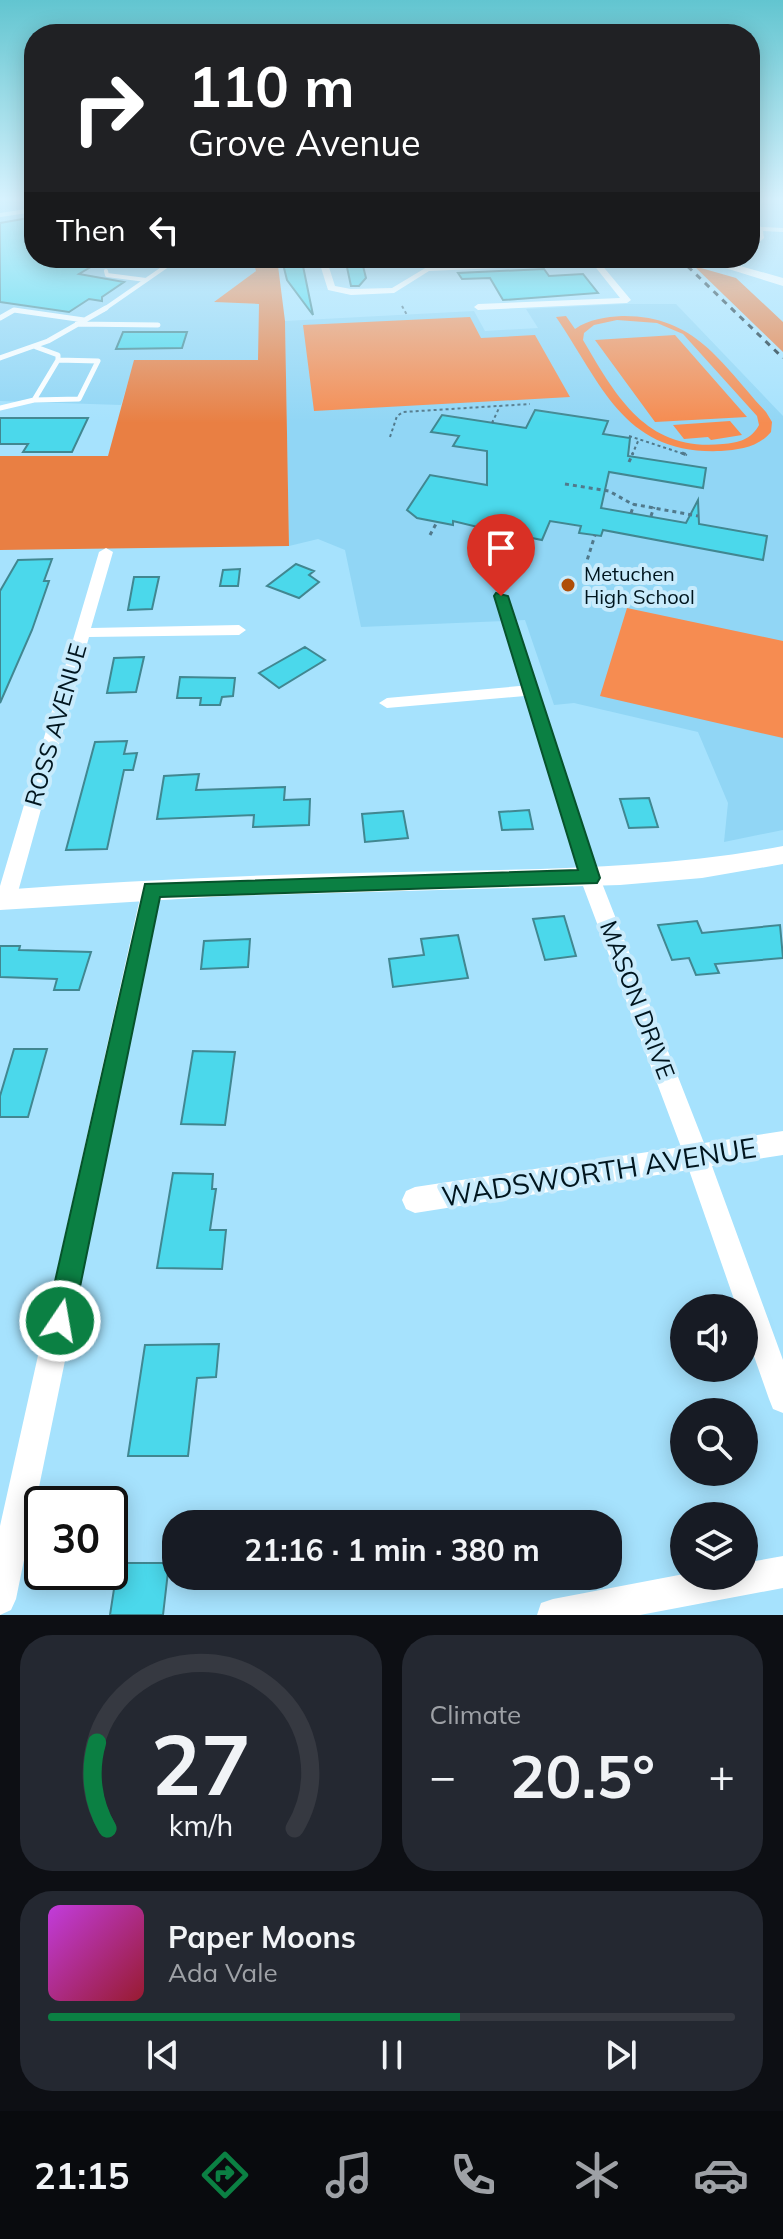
<!DOCTYPE html>
<html lang="en">
<head>
<meta charset="utf-8">
<style>
	body { margin:0; font-family:Mulish,sans-serif; background:#242831; color:#f1f3f6; height:100vh; display:flex; flex-direction:column; font-size:30px; white-space:nowrap }
	* { box-sizing:border-box; margin:0 }
	p { font-size:26px; color:#9ea1a6 }
	.icon { flex:none; width:44px; height:44px; fill:none; stroke:currentColor; stroke-width:2; stroke-linecap:round; stroke-linejoin:round }
	.map { position:relative; height:1615px; overflow:hidden }
	.details { display:flex; flex-direction:column; gap:20px; padding:20px; background:#0d0f14; flex:1 }
	.details>* { flex:none }
	.guide { position:absolute; left:24px; top:24px; width:736px; height:244px; border-radius:32px; box-shadow:0 4px 20px #0003; background:#202124; color:#fff; overflow:hidden }
	.controls { position:absolute; left:670px; top:1294px; display:grid; gap:16px }
	.controls a { display:grid; place-items:center; width:88px; height:88px; border-radius:50%; background:#171b24; box-shadow:0 4px 20px #0003; font-size:40px }
	.speed { position:absolute; left:24px; top:1486px; display:flex; gap:16px; font-size:40px; font-weight:700; text-align:center }
	.speed>* { display:grid; place-content:center; width:104px; height:104px; border-radius:50%; background:#171b24; box-shadow:0 4px 20px #0003; line-height:1 }
	.speed .limit { border:4px solid #111; border-radius:12px; background:#fff; color:#111 }
	.pin { position:absolute; display:grid; place-items:center; width:68px; height:68px; color:#fff; margin:-82px -34px; border-radius:50% 50% 50% 0; rotate:-45deg; box-shadow:0 0 8px #0007 }
	.pin .icon { rotate:45deg }
	.me { position:absolute; width:88px; margin:-44px; rotate:12deg; stroke-linejoin:round; filter:drop-shadow(0 0 6px #0008) }
	.turn { display:flex; align-items:center; gap:28px; height:168px; padding:0 32px; font-size:36px }
	.turn .icon { width:104px; height:104px; stroke-width:2.5 }
	.turn b { display:block; font-size:56px; line-height:68px }
	.then { display:flex; align-items:center; height:76px; padding:0 32px; background:#0003; gap:16px; font-size:30px }
	.big { font-size:60px; font-weight:700; line-height:1.1 }
	.details .card { flex:1; display:flex; flex-direction:column; justify-content:center; gap:12px; min-width:0; padding:0 28px; border-radius:32px; background:#242831 }
	.details .dial { align-items:center; gap:0 }
	.dial svg { height:208px; overflow:visible; fill:none; stroke:#363941; stroke-width:7; stroke-linecap:round; text-anchor:middle }
	.dial text { fill:#f1f3f6; stroke:none }
	.song { display:flex; align-items:center; gap:24px }
	.cover { width:96px; height:96px; border-radius:12px; background:linear-gradient(135deg,hsl(290 70% 55%),hsl(350 70% 35%)) }
	.played { height:8px; border-radius:4px; background:linear-gradient(90deg,#0b8043 60%,#363941 60%) }
	.keys { display:flex; justify-content:space-around; direction:ltr }
	.heat { display:flex; justify-content:space-between; align-items:center; font-size:44px; direction:ltr }
	.details .tiles { flex:1; display:grid; gap:20px; grid-template-columns:1fr 1fr }
	.card:last-child { grid-column:span 2 }
	.trip { position:absolute; left:162px; top:1510px; width:460px; height:80px; border-radius:32px; background:#171b24; box-shadow:0 4px 20px #0003; font-weight:700; line-height:80px; text-align:center }
	.menu { display:flex; height:128px; justify-content:space-around; align-items:center; background:#090b0e; color:#9ea1a6 }
	.menu .icon { width:56px; height:56px }
	.menu .current { color:#0b8043 }
	.menu b { font-size:36px; color:#f1f3f6 }
	.map>svg:first-child { display:block }
	.built { fill:#91d6f5 }
	.green { fill:#f68c51; fill-rule:evenodd }
	.forest { fill:#e97f43 }
	.building { fill:#4bd8eb; stroke:#418791; stroke-width:2 }
	.lines { fill:none; stroke-linecap:round; stroke-linejoin:round }
	.path-far1 { stroke:#51798b; stroke-width:2; stroke-dasharray:3 3; stroke-linecap:butt }
	.path { stroke:#51798b; stroke-width:3; stroke-dasharray:4 4; stroke-linecap:butt }
	.service-far3 { stroke:#fff; stroke-width:4 }
	.service-far2 { stroke:#fff; stroke-width:5 }
	.service-far1 { stroke:#fff; stroke-width:7 }
	.service { stroke:#fff; stroke-width:9 }
	.minor { fill:#fff; fill-rule:evenodd }
	.tertiary { fill:#fff; fill-rule:evenodd }
	.secondary { fill:#fff; fill-rule:evenodd }
	.rail { stroke:#132c37; stroke-width:3; stroke-dasharray:6 6; stroke-linecap:butt }
	.route { fill:#0b8043; stroke:#07532c; stroke-width:2 }
	.poi-dot { fill:#af4e08; stroke:#c8ebfc; stroke-width:3 }
	.labels { text-anchor:middle; stroke-width:8; stroke-linejoin:round; paint-order:stroke }
	.far-poi-label { font-size:20px; fill:#00151e; stroke:#c8ebfc; text-anchor:start }
	.street-label { font-size:24px; fill:#00151e; stroke:#c8ebfc }
	.near-street-label { font-size:28px; fill:#00151e; stroke:#c8ebfc }
</style>
</head>
<body>
<div class="map">
<svg width="783" height="1615" viewBox="0 0 783 1615">
	<rect width="100%" height="100%" fill="#a6e2fd"/>
	<path class="built" d="M0,197h34v61h218l4,13 -41,31 44,2v56h-124l-14,45 -121,-4z
		M625,304h51l107,112v414l-59,12 4,-39 -30,-71 -124,-29 -20,2 -29,-85 -164,7 -16,-77 -27,-11 -29,7 -4,-225 189,-10 11,20 53,-3 -12,-19z"/>
	<path class="green" d="M566,316l9,13c14,-10 31,-12 47,-13 73,-1 99,47 144,96l6,10 -1,10c-12,15 -32,18 -50,19 -97,4 -118,-65 -165,-134zM617,320l40,3 26,11 74,82 2,9c-7,14 -21,18 -36,19 -76,8 -106,-46 -140,-104l1,-7 10,-8z
		M470,317l11,21 54,-3 35,62 -256,14 -11,-86z
		M675,335l72,82 -92,5 -60,-82z
		M730,421l12,14 -31,5 -3,-3 -24,2 -11,-14z
		M627,608l156,33v97l-183,-42z"/>
	<path class="forest" d="M252,258h25l8,63 4,225 -289,4v-94h108l26,-96h124l1,-56 -45,-2 42,-31z
		M694,266l42,12 47,44v30z"/>
	<path class="building" d="M34,217v41h32l-2,5 5,4 8,-5 17,3 -15,9 45,8 -22,15v4l-13,-2 -20,13 -69,-10v-79z
		M345,258h16l5,20 -7,8h-8z
		M302,259l1,7 10,49 -26,-35 -5,-20z
		M544,269l5,7 34,-2 15,19 -95,7 -13,-22 -28,1 -4,-6z
		M123,332h64l-5,16 -66,1z
		M535,410l73,11 -5,13 27,4 -2,18 78,12 -3,20 -94,-16 -8,36 85,15 12,-23 1,24 68,12 -4,24 -160,-30 -2,6 -22,-3 2,-7 -31,-5 -8,19 -15,-3 -1,8 -25,-5 6,-6 -54,-13v4l-36,-7 -10,-8 23,-35 57,10v-34l-34,-5 6,-10 -28,-4 11,-17 84,13z
		M0,418h88l-16,34h-49l5,-8h-28z
		M52,559l-8,22h5l-17,49 -32,73v-112l18,-31z
		M296,564l18,7 -5,4 10,7 -20,16 -32,-12z
		M240,569l-2,17h-18l3,-16z
		M134,577h25l-7,32 -24,1z
		M305,647l20,13 -46,28 -20,-15z
		M144,657l-8,35 -29,1 7,-35z
		M180,677l55,1 -2,18 -11,1 -2,8h-20l1,-7h-24z
		M127,741l-3,13 13,-1 -4,17h-9l-17,79 -41,1 29,-108z
		M199,774l-3,16 89,-3 -1,13 26,-1 -1,26 -56,2 1,-12 -97,4 7,-43z
		M649,798l9,29 -29,1 -9,-29z
		M529,810l4,19 -31,1 -3,-18z
		M403,811l5,27 -43,4 -3,-28z
		M564,916l12,40 -31,4 -12,-41z
		M697,921l5,12 78,-8 3,33 -68,6 4,9 -23,2 -7,-17 -17,2 -14,-35z
		M458,935l10,43 -75,9 -4,-28 35,-4 -3,-16z
		M250,939l-2,28 -47,2 3,-28z
		M0,946h20l-1,4 72,2 -12,38h-25l3,-11 -57,-2z
		M14,1049h33l-19,68h-28v-21z
		M193,1051l42,1 -10,73 -44,-1z
		M173,1173l40,1 -1,15h4l-6,41h16l-4,39 -65,-1z
		M219,1344l-3,33 -19,1 -9,78h-60l17,-111z
		M118,1563h51l-6,52h-53z"/>
	<g class="lines">
		<path class="path-far1" d="M402,306l5,9
			M492,423l8,-17
			M629,436l58,19
			M390,437l7,-21 6,-4 127,-8
			M632,455l7,-16"/>
		<path class="path" d="M682,453l5,2
			M629,462l4,-9
			M565,484l44,7 23,13 66,12
			M631,513l3,-9
			M651,516l3,-9
			M430,535l7,-13
			M585,567l10,-32"/>
		<path class="service-far3" d="M0,215l34,-5
			M69,262l6,-4
			M106,271l1,4 39,5
			M103,310l75,-52"/>
		<path class="service-far2" d="M0,318l14,-8 70,10
			M77,324l81,1
			M36,347l22,8v5
			M0,358l48,-17 58,-33
			M34,400l45,-1 19,-38 -40,-1
			M0,408l34,-8 24,-40"/>
		<path class="service-far1" d="M501,596l15,48"/>
		<path class="service" d="M516,642l15,48"/>
		<path class="minor" d="M750,217l11,10 22,1v4l-20,-1 1,7 -14,12v-6l6,-6z
			M318,258h8l9,28 16,3 41,-1 45,-27 4,2 -3,3 158,-8 35,42 -4,3 -149,7 -4,-3 4,-3 142,-6 -27,-34 -164,7 -35,22 -43,2 -23,-5z
			M106,548l7,4 -22,76 148,-3 7,5 -7,5 -150,2 -73,262 -3,6h-13v-19l99,-334z
			M531,685l8,5 61,188 104,265 79,-12v24l-71,11 71,194v53l-10,-4 -4,-10 -25,-71v-20h-7l-48,-138 -274,43 -9,-4 -4,-9 4,-9 9,-4 266,-40 -101,-269 -55,-182 -138,12 -8,-5 8,-5z
			M152,881l7,2 3,6 -146,710 -5,11 -11,5v-89l142,-637 3,-6z
			M783,1556v32l-143,27h-103l4,-12 12,-4 131,-25 60,2v-13z"/>
		<path class="tertiary" d="M783,846v18l-81,14 -82,7 -392,11 -228,14v-20c134,-10 267,-16 401,-18 128,-3 256,-2 382,-26z"/>
		<path class="secondary" d="M693,258h19l71,20v8z"/>
		<path class="rail" d="M679,258l104,100"/>
	</g>
	<linearGradient id="sky" x2="0" y2="1"><stop stop-color="#62c5d0"/><stop offset="0.47" stop-color="#d7f2fe"/><stop offset="1" stop-color="#d7f2fe" stop-opacity="0"/></linearGradient>
	<rect width="783" height="423" fill="url(#sky)"/>
	<path class="route" d="M496,593l12,3 92,282 -3,5 -437,14 -87,424 -4,10 -9,4 -10,-4 -4,-10 99,-437 433,-14 -84,-274z"/>
	<circle class="poi-dot" cx="568" cy="585" r="8"/>
	<g class="labels">
		<g class="far-poi-label">
			<text x="584" y="581">Metuchen<tspan x="584" dy="23">High School</tspan></text>
		</g>
		<g class="street-label">
			<text transform="translate(56 725) rotate(-74)" y="8">ROSS AVENUE</text>
			<text transform="translate(637 1000) rotate(69)" y="8">MASON DRIVE</text>
		</g>
		<g class="near-street-label">
			<text transform="translate(599 1172) rotate(-9)" y="10">WADSWORTH AVENUE</text>
		</g>
	</g>
</svg>
<div class="controls">
<a><svg class="icon" aria-label="sound" viewBox="0 0 24 24"><path d="M4 9h4l5-4v14l-5-4H4zM17 9q2 3 0 6"/></svg></a>
<a><svg class="icon" aria-label="search" viewBox="0 0 24 24"><circle cx="10" cy="10" r="6"/><path d="M15 15l6 6"/></svg></a>
<a><svg class="icon" aria-label="layers" viewBox="0 0 24 24"><path d="M12 4l9 5-9 5-9-5zM3 14l9 5 9-5"/></svg></a>
</div>
<div class="speed"><div class="limit">30</div></div>
<div class="pin" style="left:501px;top:596px;background:#d93025"><svg class="icon" aria-label="arrive" viewBox="0 0 24 24"><path d="M6 21V4h12l-3 4 3 4H6"/></svg></div>
<svg class="me" style="left:60px;top:1321px" viewBox="-20 -20 40 40"><circle r="17" fill="#0b8043" stroke="#fff" stroke-width="3"/><path d="M0-11L8 9 0 5-8 9z" fill="#fff"/></svg>
<div class="trip">21:16 · 1 min · 380 m</div>
<div class="guide">
<div class="turn"><svg class="icon" aria-label="right" viewBox="0 0 24 24"><path d="M7 20v-9h11M14 6l5 5-5 5"/></svg><div><b>110 m</b>Grove Avenue</div></div>
<div class="then">Then<svg class="icon" aria-label="left" viewBox="0 0 24 24"><path d="M17 20v-9H6M10 6l-5 5 5 5"/></svg></div>
</div>
</div>
<section class="details">
<div class="tiles">
<div class="card dial"><svg viewBox="0 0 100 80">
<path d="M14 69A42 42 0 1 1 86 69"/>
<path d="M14 69A42 42 0 0 1 10 36" stroke="#0b8043"/>
<text x="50" y="56" font-size="32" font-weight="700">27</text>
<text x="50" y="72" font-size="11">km/h</text>
</svg></div>
<div class="card"><p>Climate</p>
<div class="heat"><a>−</a><b class="big">20.5°</b><a>+</a></div>
</div>
<div class="card">
<div class="song"><i class="cover"></i><div><b>Paper Moons</b><p>Ada Vale</p></div></div>
<div class="played"></div>
<div class="keys"><svg class="icon" aria-label="previous" viewBox="0 0 24 24"><path d="M18 5L8 12l10 7zM5 5v14"/></svg><svg class="icon" aria-label="pause" viewBox="0 0 24 24"><path d="M8 5v14M16 5v14"/></svg><svg class="icon" aria-label="next" viewBox="0 0 24 24"><path d="M6 5l10 7-10 7zM19 5v14"/></svg></div>
</div>
</div>
</section>
<nav class="menu">
<b>21:15</b>
<svg class="icon current" aria-label="directions" viewBox="0 0 24 24"><path d="M12 3l9 9-9 9-9-9zM9 14v-3h6M13 9l2 2-2 2"/></svg>
<svg class="icon" aria-label="music" viewBox="0 0 24 24"><path d="M9 18V5l10-2v13"/><circle cx="6" cy="18" r="3"/><circle cx="16" cy="16" r="3"/></svg>
<svg class="icon" aria-label="phone" viewBox="0 0 24 24"><path d="M5 4h4l2 5-3 2q2 4 5 5l2-3 5 2v4C11 20 4 13 5 4z"/></svg>
<svg class="icon" aria-label="climate" viewBox="0 0 24 24"><path d="M12 3v18M4 7l16 10M4 17L20 7"/></svg>
<svg class="icon" aria-label="car" viewBox="0 0 24 24"><path d="M5 17H2v-5l4-1 3-4h7l3 4 3 1v5h-3M9 17h6M6 11h13"/><circle cx="7" cy="17" r="2"/><circle cx="17" cy="17" r="2"/></svg>
</nav>
</body>
</html>
